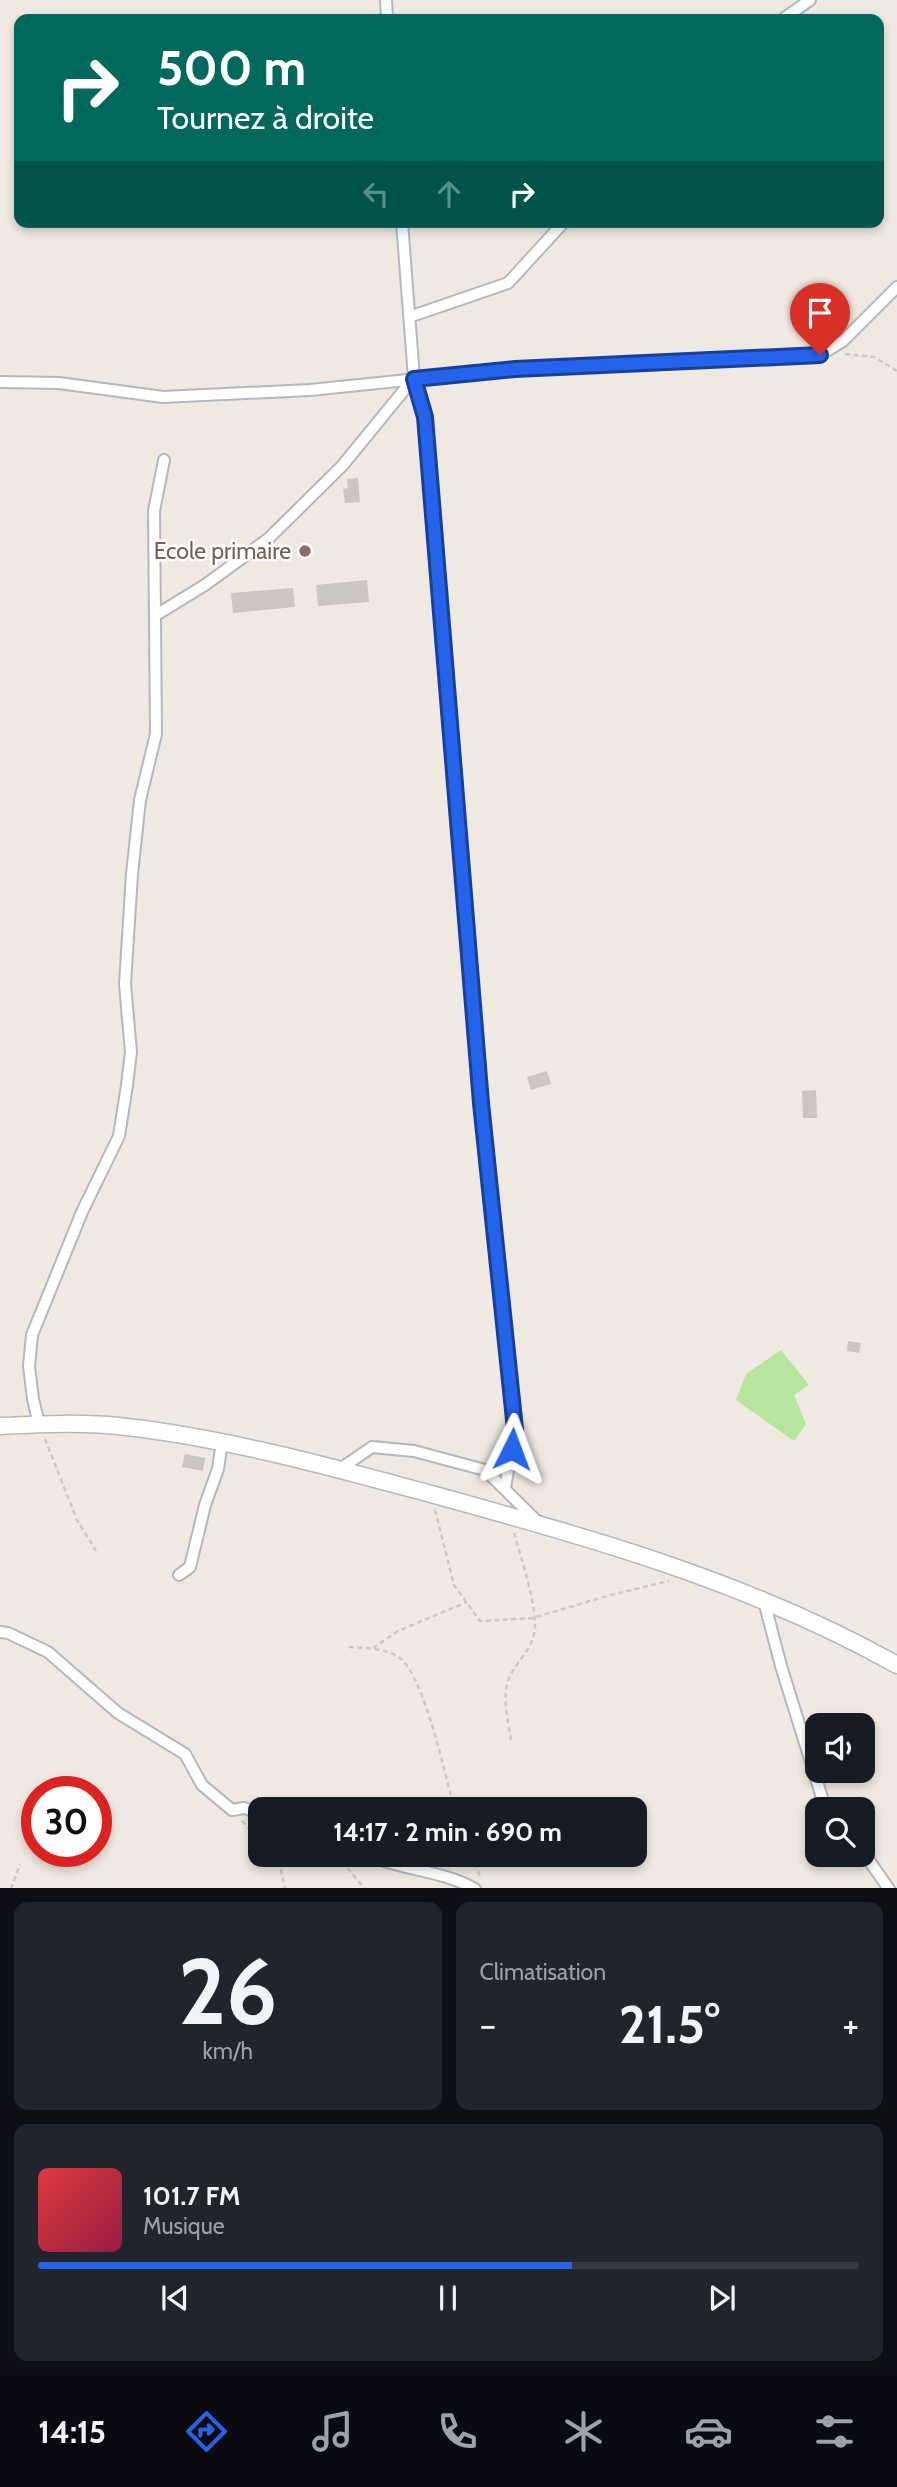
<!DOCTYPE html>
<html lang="fr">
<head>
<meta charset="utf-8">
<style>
	body { margin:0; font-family:Cabin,sans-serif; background:#20242c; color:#f1f3f6; height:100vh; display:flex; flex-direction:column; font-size:26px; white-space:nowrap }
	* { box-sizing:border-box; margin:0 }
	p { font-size:23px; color:#9ea1a6 }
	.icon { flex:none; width:38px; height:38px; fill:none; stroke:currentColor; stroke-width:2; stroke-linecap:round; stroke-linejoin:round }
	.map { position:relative; height:1888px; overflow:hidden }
	.sheet { display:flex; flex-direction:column; gap:14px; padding:14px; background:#0d0f14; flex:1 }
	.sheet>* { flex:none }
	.guide { position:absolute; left:14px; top:14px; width:870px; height:214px; border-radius:14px; box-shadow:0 4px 10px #0003; background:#00695c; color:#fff; overflow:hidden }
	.buttons { position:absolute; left:805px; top:1713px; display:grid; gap:14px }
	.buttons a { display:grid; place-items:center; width:70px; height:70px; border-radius:14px; background:#171b24; box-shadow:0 4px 10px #0003; font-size:35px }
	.speed { position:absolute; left:21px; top:1776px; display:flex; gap:14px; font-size:35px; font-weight:700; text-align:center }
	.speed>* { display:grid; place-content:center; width:91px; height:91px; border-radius:50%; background:#171b24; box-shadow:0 4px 10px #0003; line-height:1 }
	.speed .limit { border:10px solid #d22; background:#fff; color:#111 }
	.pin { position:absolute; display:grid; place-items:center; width:60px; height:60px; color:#fff; margin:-72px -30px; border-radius:50% 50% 50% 0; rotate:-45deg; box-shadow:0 0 7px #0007 }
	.pin .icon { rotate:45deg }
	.me { position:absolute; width:77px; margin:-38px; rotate:3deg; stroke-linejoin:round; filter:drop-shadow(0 0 5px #0008) }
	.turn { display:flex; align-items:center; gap:24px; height:147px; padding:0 28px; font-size:32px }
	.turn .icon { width:91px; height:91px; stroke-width:2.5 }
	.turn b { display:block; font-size:49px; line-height:60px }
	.lanes { display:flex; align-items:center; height:66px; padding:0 28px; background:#0003; justify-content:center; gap:35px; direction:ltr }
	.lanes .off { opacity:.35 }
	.big { font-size:52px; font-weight:800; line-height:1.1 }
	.sheet .widget { flex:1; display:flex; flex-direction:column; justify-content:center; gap:10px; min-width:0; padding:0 24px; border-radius:14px; background:#20242c }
	.sheet .dial { align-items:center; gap:0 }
	.dial b { font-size:91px; line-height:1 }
	.song { display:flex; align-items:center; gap:21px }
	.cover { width:84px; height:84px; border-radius:10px; background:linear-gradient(135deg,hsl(0 70% 55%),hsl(340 70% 35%)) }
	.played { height:7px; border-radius:4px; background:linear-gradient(90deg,#2563eb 65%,#363941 65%) }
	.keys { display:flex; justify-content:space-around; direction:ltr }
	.heat { display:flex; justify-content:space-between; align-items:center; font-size:38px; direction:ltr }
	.sheet .tiles { flex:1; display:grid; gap:14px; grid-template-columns:1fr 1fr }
	.widget:last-child { grid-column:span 2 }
	.trip { position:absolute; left:248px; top:1797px; width:399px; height:70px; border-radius:14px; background:#171b24; box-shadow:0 4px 10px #0003; font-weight:800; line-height:70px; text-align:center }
	.dock { display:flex; height:112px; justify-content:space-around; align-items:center; background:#090b0e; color:#9ea1a6 }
	.dock .icon { width:49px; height:49px }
	.dock .on { color:#2563eb }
	.dock b { font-size:32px; color:#f1f3f6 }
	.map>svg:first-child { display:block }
	.green { fill:#b6e59e }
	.building { fill:#cbc7bf }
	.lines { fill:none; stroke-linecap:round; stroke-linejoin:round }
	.street-casing { stroke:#b4b7c1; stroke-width:14 }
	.secondary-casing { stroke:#b4b7c1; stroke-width:19 }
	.path { stroke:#c9c9c9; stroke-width:2.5; stroke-dasharray:5 3.5; stroke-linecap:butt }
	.street { stroke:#fff; stroke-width:10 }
	.secondary { stroke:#fff; stroke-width:16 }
	.route-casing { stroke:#184099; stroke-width:18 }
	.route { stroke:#2563eb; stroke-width:12 }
	.education-dot { fill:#8d6e63; stroke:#fff; stroke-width:2.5 }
	.labels { text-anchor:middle; stroke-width:5; stroke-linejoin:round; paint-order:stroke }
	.education-label { font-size:23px; fill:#785e54; stroke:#fff; text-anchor:end }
</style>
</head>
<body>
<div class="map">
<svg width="897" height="1889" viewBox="0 0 897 1889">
	<rect width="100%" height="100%" fill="#efe9e1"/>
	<path class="green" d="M781,1350l28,35 -15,10 12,29 -12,17 -58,-41 10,-26z"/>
	<path class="building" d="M358,478l2,24 -15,1 -2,-14 5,-1 -1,-9z
		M367,580l2,22 -51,4 -2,-21z
		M293,588l2,19 -62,6 -2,-20z
		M547,1071l4,13 -20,6 -4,-13z
		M816,1090l1,28h-14l-1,-27z
		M848,1341l13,2 -2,10 -12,-2z
		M185,1454l20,4 -2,13 -21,-4z"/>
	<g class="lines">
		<g class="street-casing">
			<path id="street" d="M386,0l1,19
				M783,19l27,-19
				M402,222l12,156 11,39 56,686 34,326 -10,59
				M409,317l99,-34 56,-61
				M0,382l59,1 104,14 147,-7 205,-21 129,-4 176,-10 23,-14 54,-54
				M156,615l49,-30 63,-46 74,-73 72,-88
				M39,1424l-6,-25 -4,-33 3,-31 50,-123 37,-76 8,-51 4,-33 -6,-68 7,-110 8,-74 16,-66 -2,-223 10,-51
				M340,1469l32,-22 42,4 71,19 54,53
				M179,1575l11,-8 15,-62 13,-36 4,-27
				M764,1601l17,65 43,138 5,6
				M0,1632l8,1 40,19 70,61 67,41 17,31 30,25 12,-2 17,5
				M863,1852l26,37
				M367,1855c35,15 74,15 108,34"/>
		</g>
		<g class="secondary-casing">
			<path id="secondary" d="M0,1426c42,-2 85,-4 127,1 103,12 204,40 304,67 161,44 320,89 466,171"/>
		</g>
		<path class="path" d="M845,354l29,3 23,14
			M45,1439l32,81 19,31
			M435,1510l19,75 26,36 53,-3 74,-22 62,-15
			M349,1647c16,1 39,1 52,12 25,23 43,114 54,151
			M373,1648l25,-17 69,-29
			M511,1740c-3,-20 -10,-46 -1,-64 8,-16 24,-29 25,-48 0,-29 -13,-67 -21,-95
			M242,1821l19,21
			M272,1855l8,11 5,23
			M472,1855l9,24
			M274,1857l22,5 39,-2 13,9 17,20
			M11,1889l9,-25"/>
		<use href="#street" class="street"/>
		<use href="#secondary" class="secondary"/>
	</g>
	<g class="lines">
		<g class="route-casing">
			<path id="route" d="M512,1449l3,-20 -34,-326 -56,-686 -11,-38 101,-10 305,-14"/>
		</g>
		<use href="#route" class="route"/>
	</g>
	<circle class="education-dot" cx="305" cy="551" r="7"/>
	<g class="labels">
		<g class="education-label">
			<text x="291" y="559">Ecole primaire</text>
		</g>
	</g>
</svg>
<div class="buttons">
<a><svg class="icon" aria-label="sound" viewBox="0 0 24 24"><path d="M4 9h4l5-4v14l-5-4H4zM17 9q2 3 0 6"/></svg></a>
<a><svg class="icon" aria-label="search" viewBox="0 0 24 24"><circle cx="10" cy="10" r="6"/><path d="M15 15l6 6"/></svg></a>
</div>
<div class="speed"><div class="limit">30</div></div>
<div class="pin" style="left:820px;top:355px;background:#d93025"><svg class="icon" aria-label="arrive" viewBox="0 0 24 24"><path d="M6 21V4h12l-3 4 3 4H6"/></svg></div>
<svg class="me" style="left:512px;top:1449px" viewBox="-20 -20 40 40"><path d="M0-17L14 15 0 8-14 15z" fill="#2563eb" stroke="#fff" stroke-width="4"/></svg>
<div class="trip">14:17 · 2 min · 690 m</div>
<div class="guide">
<div class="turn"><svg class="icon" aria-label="right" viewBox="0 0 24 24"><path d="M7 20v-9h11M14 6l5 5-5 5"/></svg><div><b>500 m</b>Tournez à droite</div></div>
<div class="lanes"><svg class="icon off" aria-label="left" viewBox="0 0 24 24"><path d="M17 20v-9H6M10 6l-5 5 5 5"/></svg><svg class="icon off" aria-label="ahead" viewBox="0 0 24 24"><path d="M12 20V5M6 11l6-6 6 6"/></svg><svg class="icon" aria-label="right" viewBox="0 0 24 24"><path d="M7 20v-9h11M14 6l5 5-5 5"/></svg></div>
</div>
</div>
<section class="sheet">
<div class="tiles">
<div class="widget dial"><b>26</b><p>km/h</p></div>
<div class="widget"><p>Climatisation</p>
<div class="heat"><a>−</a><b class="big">21.5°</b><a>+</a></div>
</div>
<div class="widget">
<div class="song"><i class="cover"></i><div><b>101.7 FM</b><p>Musique</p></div></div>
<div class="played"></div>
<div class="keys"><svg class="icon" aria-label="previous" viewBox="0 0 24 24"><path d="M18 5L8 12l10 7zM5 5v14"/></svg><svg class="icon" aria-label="pause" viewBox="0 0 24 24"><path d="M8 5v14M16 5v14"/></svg><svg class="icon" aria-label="next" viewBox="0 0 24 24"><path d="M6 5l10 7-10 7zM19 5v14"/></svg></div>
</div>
</div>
</section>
<nav class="dock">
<b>14:15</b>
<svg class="icon on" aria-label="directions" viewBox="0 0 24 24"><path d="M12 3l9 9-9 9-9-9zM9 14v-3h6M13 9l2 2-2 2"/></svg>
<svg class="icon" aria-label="music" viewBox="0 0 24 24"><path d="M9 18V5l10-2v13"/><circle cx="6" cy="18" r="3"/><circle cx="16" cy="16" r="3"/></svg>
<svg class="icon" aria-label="phone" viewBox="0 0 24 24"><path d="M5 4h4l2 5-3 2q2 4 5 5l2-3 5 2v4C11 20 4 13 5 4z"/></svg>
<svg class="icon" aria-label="climate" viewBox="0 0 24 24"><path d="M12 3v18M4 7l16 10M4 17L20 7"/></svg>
<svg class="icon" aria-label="car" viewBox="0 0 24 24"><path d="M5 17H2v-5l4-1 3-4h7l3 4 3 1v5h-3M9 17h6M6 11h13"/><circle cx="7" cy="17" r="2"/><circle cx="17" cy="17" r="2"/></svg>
<svg class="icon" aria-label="filters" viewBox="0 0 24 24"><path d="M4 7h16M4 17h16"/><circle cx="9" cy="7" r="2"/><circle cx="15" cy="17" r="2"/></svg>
</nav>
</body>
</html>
